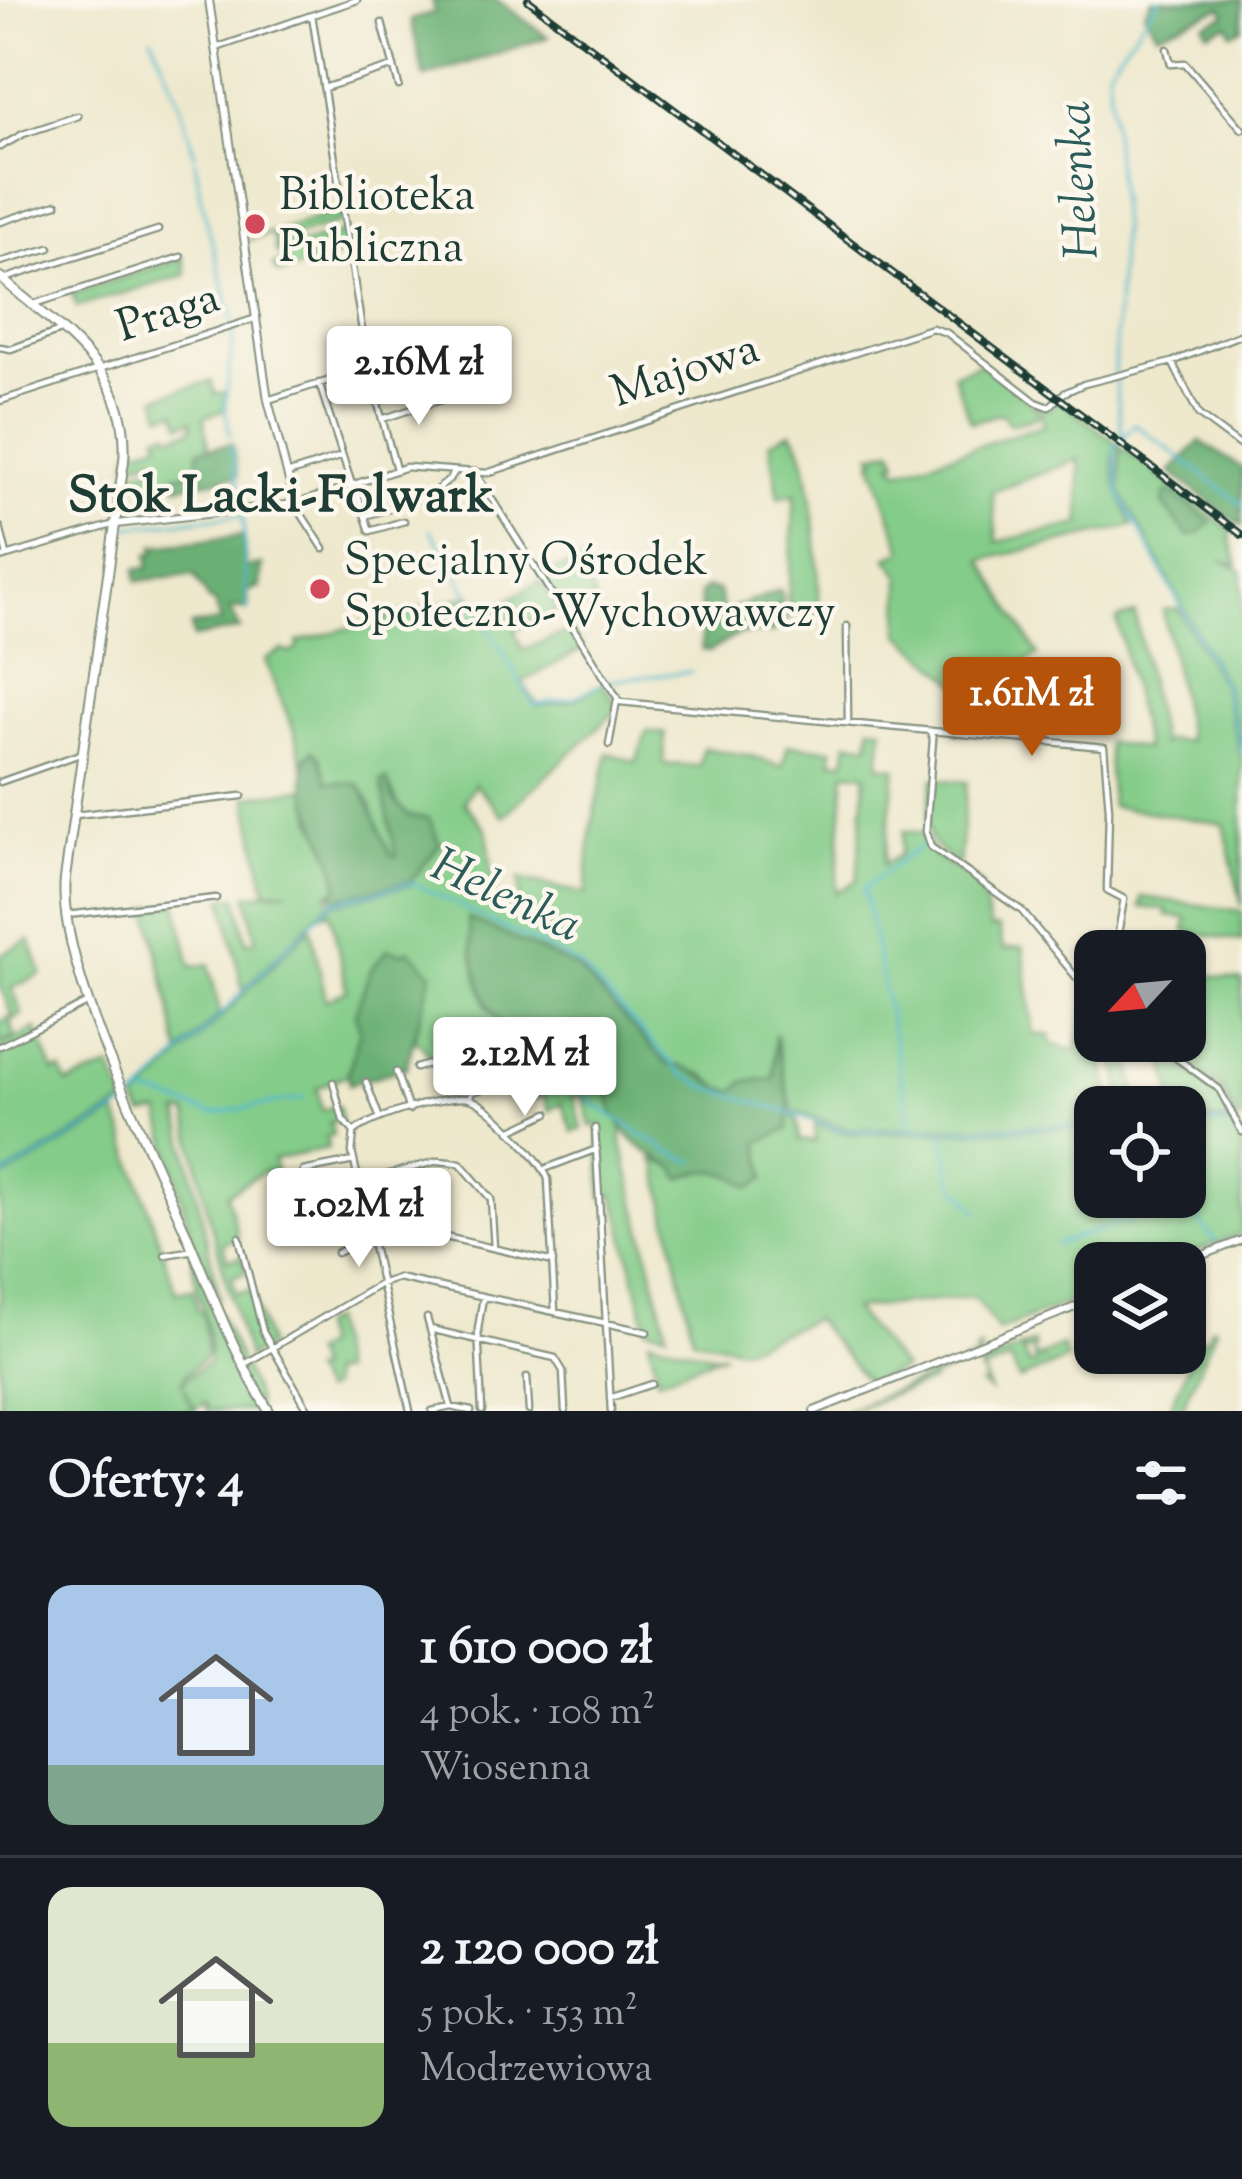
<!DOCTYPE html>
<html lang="pl">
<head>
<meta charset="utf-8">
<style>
  body { margin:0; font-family:"Sorts Mill Goudy",serif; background:#20242c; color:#f1f3f6; height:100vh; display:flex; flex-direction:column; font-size:45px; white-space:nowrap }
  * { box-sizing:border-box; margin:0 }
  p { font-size:39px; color:#9ea1a6 }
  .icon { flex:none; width:66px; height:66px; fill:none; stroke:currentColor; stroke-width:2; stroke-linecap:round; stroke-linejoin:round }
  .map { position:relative; height:1411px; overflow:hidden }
  .side { display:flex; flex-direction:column; background:#171b24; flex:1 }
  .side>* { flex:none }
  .needle { width:78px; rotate:244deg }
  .controls { position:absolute; left:1074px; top:930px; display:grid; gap:24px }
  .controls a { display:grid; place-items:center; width:132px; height:132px; border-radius:24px; background:#171b24; box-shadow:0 3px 9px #0004; font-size:60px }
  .price { position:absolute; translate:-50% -102px; padding:0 27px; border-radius:12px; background:#fff; color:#222; font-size:39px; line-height:78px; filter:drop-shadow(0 3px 6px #0008) }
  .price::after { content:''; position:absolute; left:50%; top:72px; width:36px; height:27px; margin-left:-18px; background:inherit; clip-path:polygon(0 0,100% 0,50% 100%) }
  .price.selected { background:#b45309; color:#fff }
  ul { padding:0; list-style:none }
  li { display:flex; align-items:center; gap:36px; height:300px; padding:0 48px }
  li+li { border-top:3px solid #363941 }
  li span { display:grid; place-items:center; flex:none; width:336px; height:240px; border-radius:24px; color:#555 }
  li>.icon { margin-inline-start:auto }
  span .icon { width:144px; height:144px; fill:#fffc; stroke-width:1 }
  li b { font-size:51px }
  h2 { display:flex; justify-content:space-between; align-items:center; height:144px; padding:0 48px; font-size:51px }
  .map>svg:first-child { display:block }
  .green { fill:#84cc89; stroke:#52845e; stroke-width:3; fill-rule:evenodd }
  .forest { fill:#6bb075; stroke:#457654; stroke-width:3 }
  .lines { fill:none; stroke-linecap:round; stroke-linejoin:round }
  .stream { stroke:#50b9ce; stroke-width:3 }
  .minor-casing { stroke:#869280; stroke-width:9 }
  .tertiary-casing { stroke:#869280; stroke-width:10 }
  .secondary-casing { stroke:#869280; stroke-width:12 }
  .minor { stroke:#fff; stroke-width:4.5 }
  .tertiary { stroke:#fff; stroke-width:6 }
  .secondary { stroke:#fff; stroke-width:8 }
  .rail-casing { stroke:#1f3d34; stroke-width:8 }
  .rail { stroke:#fbf7ec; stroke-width:3; stroke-dasharray:9; stroke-linecap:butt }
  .poi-dot { fill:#d1495b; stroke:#fbf7ec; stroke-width:4.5 }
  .labels { text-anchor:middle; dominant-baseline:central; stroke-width:9; stroke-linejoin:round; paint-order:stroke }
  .poi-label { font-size:45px; fill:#1f3d34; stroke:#fbf7ec; text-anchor:start }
  .street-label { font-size:45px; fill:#1f3d34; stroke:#fbf7ec }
  .water-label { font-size:48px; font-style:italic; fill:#2b5c5a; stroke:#fbf7ec }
  .quarter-label { font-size:51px; font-weight:bold; fill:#1f3d34; stroke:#fbf7ec }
</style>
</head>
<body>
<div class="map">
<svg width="1242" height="1411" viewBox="0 0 1242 1411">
  <rect width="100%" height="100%" fill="#fbf7ec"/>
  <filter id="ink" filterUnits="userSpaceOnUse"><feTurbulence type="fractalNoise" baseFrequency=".00833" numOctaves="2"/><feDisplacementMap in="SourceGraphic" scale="24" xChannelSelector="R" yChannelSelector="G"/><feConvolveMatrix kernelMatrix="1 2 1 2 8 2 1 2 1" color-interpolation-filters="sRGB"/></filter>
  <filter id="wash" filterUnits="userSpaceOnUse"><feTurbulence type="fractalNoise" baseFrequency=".004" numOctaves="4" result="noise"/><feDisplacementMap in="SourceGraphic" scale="48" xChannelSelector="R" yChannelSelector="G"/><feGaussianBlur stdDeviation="2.7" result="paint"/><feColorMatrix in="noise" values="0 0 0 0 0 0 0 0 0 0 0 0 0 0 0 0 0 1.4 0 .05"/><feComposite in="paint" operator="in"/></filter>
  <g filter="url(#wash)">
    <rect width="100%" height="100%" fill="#eee8cd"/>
    <path class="green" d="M341,211L343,221L295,236L297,246L344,232L348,252L279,274L273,265L282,262L281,252H276L273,233L247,240Z
      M183,258L186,275L77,307L72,294Z
      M981,363L1036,406L1038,417L1009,424L1002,413L971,422L953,374Z
      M211,381L215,394L225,392V410L204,417L209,448L199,450L198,466L193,472L125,484L127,472L156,466L154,458L128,463L130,451L160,442L158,434L168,431L171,436L190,430L193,425L192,420L181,424L176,411L162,415L157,397Z
      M1060,401L1117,443C1108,471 1120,499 1133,526L982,560L1038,655L990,680V713L900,633L901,576L887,557L903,551L872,461L877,459L872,454L893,449L898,461L893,463L900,471L1044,425L1040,406L1049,409ZM1079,459L1081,524L997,542L992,492Z
      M791,432C814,450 820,584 819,616L795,609L787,621L795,494L779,498L770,442Z
      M1119,446L1232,531L1230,538L1238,565L1221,560L1242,571V750L1225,685L1121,492Z
      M581,562L596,603L566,613L542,574Z
      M540,581L559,611L514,630L523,650L571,630L583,649L522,682L538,706L573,700L603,683L615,702L616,711L503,816L475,784L464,802L487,830L495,899L513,914L520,912L519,879L586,894L591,829L608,753L636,762L647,731L665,734L663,764L699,766L703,748L751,756L782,767L788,745L832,749V761H845L848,742L869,744L871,726L883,728L879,765L896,768L884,864L900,855L904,831L922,833L935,857L980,884L990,928H999L1003,949L1023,947L1034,1035H1050L1051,1044L1076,1051L1087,997L1093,1001L1095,1041H1100L1112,1107H1095V1125L847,1129L792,1110L775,1037L774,1078L743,1082L735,1091L721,1089L704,1074L668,1065L577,968L469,918L473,956L487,1007L518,1029L533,1056L554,1064L565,1083L574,1082L581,1090L610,1093L622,1125V1144L667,1332L647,1328L618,1207L612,1194L602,1197L599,1125L591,1126L583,1097L573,1093L582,1129L573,1132L562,1103L549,1111L544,1095L525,1101L518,1083L525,1077L526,1066L481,1046L432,1061L421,1043L413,1041L432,973L404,953L388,950L355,1013L360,1030L348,1074L317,1088L322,1110L338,1106L341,1120L330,1122L333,1135L326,1137L328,1148L273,1160L276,1171L263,1172L227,1194L238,1239L223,1243L227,1260L242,1257L246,1272L232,1277L236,1293L251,1290L268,1346L247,1358L209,1217L187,1113H179L220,1300L190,1232L160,1112L143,1115L136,1102L311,927L326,1000L347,990L330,912L323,914L332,904L412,885L411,881L440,844L400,808L386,779L389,823L397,856L390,854L373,822L372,805L359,784L327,782L320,757L306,756L304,767L295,734L265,660L283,650L290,653L298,649V642L471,595L484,615ZM845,772L866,774L857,880L836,893Z
      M1178,609L1222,685L1242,761V906L1224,824L1111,806L1107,742L1145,749L1117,619L1135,614L1161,745L1166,740L1188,741L1163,610Z
      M933,779L967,782L959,865C917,840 928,822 933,779Z
      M307,788L313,821L327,838L339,888L328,894L330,902L243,990L223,898L237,897L247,943L256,940L247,895L288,890L266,891L247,797Z
      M1142,897L1242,911V941L1185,931L1187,918L1167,916V910L1141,907Z
      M177,903L191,967L209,964L220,1013L180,1053L148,907Z
      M30,940L42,974L12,988L22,1014L10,1021L15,1036L0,1043V1022L12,1015L0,986V955Z
      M1185,972L1242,980V1120H1238L1221,1087L1181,1058L1166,1042L1194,1047V1032L1185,1030L1190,1005L1185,1004Z
      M36,1029L54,1072L61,1070L67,1084L111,1068L126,1103L0,1177V1047Z
      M1112,1041H1126L1139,1107H1124Z
      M1163,1051L1219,1092L1234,1120L1185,1122V1107H1175Z
      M117,1113L176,1292L193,1289L198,1311H203L207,1355L184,1376L182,1386L185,1379L209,1362C213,1319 192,1289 192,1254L256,1397V1411H207L205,1403L195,1409L184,1387L194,1411H0V1180Z
      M788,1114L797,1119L800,1140L815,1142V1123L844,1133H869L1095,1128V1197H1185V1125L1236,1124L1242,1136V1233L1169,1263H1095V1292L998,1331L974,1297L853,1309L903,1369L868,1383L814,1319L742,1348L693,1338L657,1166L653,1160L676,1167L681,1179C708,1165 727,1170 751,1188L761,1178L758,1143L771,1134Z
      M330,1320L340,1372L329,1374L330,1388L322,1392L310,1372L316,1370L312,1353L323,1346L319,1326Z
      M1212,1326L1216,1328L1181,1411H1169L1198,1342L1208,1336Z
      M649,1339L715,1355L724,1354L658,1379Z
      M1034,1343V1350L1022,1351L1029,1365L1036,1363L1033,1355L1043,1359L1042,1355L1062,1346L1067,1360L1019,1380L1010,1360L983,1371L989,1391L981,1385L986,1382L976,1360L934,1377L933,1381L845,1411L977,1358L976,1350L983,1349L978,1352L983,1363Z"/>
    <path class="forest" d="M432,0H497L548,37L424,77L411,20L435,12Z
      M1152,0H1242V28L1232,33L1228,24L1208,32L1204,24L1226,15L1222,7L1157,33L1144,12Z
      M1200,441L1242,468V526L1170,472Z
      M232,444L238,476L177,486L175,475L193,472L198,466L199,450Z
      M1170,492L1211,522L1199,533L1188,536L1163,504L1166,493Z
      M243,536L246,568L262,565L260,588L248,591V609H230L240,629L193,638L191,626L221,622L214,601H209L194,575L137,581L136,569L149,568L148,554L155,553L154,546Z
      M707,588L719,591L723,612L780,590L783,598L774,632L739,634L710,651L702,650L700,593Z
      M312,750L320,757L327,782L358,784C372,806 379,829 390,854L396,856L381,781L387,779L393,799L409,816L429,818L440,844L411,881L334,899L332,894L339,888C338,850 284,782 312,750Z
      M468,918L577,968L668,1065C700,1065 708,1088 735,1091L743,1082L774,1078L775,1034L790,1104L788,1129L759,1143L766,1177L751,1188C729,1170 706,1165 681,1179L675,1167C644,1154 614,1131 609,1093L581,1091L574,1083L568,1087L554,1064L526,1052L525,1039L518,1030L507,1032C478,1001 473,958 468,918Z
      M388,949L404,953L409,949L432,973L406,1068L349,1084L348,1074L360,1030L355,1013L370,971Z"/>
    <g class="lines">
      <path class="stream" d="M152,37L178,98L195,155
        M195,161L202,202L233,323
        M1114,374L1121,226L1108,68L1159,0
        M1115,378L1122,436
        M230,436L225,406L234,329
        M231,444L242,508
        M1116,460L1115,447L1135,424L1242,504
        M1116,463L1120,494L1223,684L1242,753
        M127,527L243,515L247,611
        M431,530L534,705L573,698L602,684
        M610,680L691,672
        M576,1069L589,1101L670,1152L695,1162
        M143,1095H155L212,1114L303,1098
        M135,1101L332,902L413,883L578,964L681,1073L704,1086L846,1131L1095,1126
        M1185,1124L1233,1123
        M912,1131L864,888L925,843
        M944,1134L952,1181L979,1212
        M0,1178L126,1106
        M1056,1244L1185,1203L1215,1241"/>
    </g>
  </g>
  <g filter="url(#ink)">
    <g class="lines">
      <g class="minor-casing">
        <path id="minor" d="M312,15L357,0
          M382,23L399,86
          M216,48L312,15L368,368L396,469
          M1167,49L1171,64L1185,63L1242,129
          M324,88L394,66
          M0,147L23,134L78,116
          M0,222L57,204
          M0,262L50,248
          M4,279L158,230
          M31,305L181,257
          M0,347L11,349L60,331
          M1172,362L1199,415L1242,447
          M372,381L436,361
          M319,383L352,485
          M268,400L368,368
          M0,401L257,318
          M382,419L443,399
          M287,474L342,456
          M476,474L620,702L1104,747L1109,809L1107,890L1124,899L1115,951
          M354,484L370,531L404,521
          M365,516C393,507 439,498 454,473
          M0,527L7,555
          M324,549L295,504L406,467L487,473L932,328L947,333L1036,402L1049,407L1064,393L1084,384L1172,362L1242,334
          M0,558L115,524
          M847,626L848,723
          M930,731L933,739L926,831L931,847L1021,910L1095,1000
          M609,745L617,700
          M0,782L80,754
          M75,815L242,796
          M67,915L216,898
          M1153,1041L1219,1089L1242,1132
          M1164,1041L1176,1055
          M0,1046L86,1003
          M416,1068L482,1049L525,1071L521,1077L472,1092L469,1099
          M396,1072L409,1110
          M333,1082L343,1120L354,1132L352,1152L410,1411
          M366,1082L379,1116
          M595,1128L611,1411
          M510,1131L548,1113
          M354,1132C368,1118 450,1093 470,1099C490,1105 541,1159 548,1179L555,1312
          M547,1168L597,1149
          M303,1171L354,1161
          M359,1182L438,1161L460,1163L491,1199L494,1248
          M322,1215L361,1199
          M239,1237L263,1332L309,1411
          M337,1253L375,1234L407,1228L553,1262
          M165,1255L194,1250
          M427,1318L451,1407
          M430,1329L555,1358L563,1371L565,1411
          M243,1365L380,1284L398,1278L647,1332
          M527,1377L529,1411
          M610,1398L652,1384
          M432,1411L451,1407L471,1411
          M482,1411L478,1329L483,1297"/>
      </g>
      <g class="tertiary-casing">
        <path id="tertiary" d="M116,524L295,504L268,400L209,0
          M1183,1263L1242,1240
          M814,1411L1095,1299"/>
      </g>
      <g class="secondary-casing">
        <path id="secondary" d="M0,277C60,331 132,370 124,461L65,878C56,963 147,1144 183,1226C210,1288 233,1353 269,1411"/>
      </g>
      <use href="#minor" class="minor"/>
      <use href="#tertiary" class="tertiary"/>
      <use href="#secondary" class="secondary"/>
      <g class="rail-casing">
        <path id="rail" d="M528,0L1242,535"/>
      </g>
      <use href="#rail" class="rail"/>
    </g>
  </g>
  <g class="poi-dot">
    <circle cx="255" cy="224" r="12"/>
    <circle cx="320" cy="589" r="12"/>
  </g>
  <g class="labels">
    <g class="poi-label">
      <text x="279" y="198">Biblioteka<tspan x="279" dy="52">Publiczna</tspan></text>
      <text x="344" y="563">Specjalny Ośrodek<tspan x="344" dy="52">Społeczno-Wychowawczy</tspan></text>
    </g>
    <g class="street-label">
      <text transform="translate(169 315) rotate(-18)">Praga</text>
      <text transform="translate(686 373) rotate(-18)">Majowa</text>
    </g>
    <g class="water-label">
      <text transform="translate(1081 180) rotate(-93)">Helenka</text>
      <text transform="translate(505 898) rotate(25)">Helenka</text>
    </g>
    <g class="quarter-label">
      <text x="281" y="498">Stok Lacki-Folwark</text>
    </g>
  </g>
</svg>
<div class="controls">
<a><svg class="needle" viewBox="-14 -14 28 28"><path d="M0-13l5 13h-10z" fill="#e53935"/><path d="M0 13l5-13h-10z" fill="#9ea1a6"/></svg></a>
<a><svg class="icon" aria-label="locate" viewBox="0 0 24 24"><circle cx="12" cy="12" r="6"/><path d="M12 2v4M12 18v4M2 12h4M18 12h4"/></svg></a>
<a><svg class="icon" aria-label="layers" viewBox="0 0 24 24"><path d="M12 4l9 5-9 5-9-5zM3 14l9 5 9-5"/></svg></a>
</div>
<b class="price" style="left:419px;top:428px">2.16M zł</b>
<b class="price selected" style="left:1032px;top:759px">1.61M zł</b>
<b class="price" style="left:525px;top:1119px">2.12M zł</b>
<b class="price" style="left:359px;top:1270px">1.02M zł</b>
</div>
<section class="side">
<h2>Oferty: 4<svg class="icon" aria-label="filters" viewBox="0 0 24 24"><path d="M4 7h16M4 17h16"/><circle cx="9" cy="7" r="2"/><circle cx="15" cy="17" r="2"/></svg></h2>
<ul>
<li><span style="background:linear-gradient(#a9c7e8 75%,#7fa58c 0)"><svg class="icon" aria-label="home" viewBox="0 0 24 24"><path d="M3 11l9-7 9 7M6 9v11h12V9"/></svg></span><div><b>1 610 000 zł</b><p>4 pok. · 108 m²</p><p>Wiosenna</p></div></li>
<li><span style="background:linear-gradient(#dfe7d0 65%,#8fb573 0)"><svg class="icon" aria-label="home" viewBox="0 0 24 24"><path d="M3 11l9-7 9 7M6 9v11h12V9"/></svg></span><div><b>2 120 000 zł</b><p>5 pok. · 153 m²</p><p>Modrzewiowa</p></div></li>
</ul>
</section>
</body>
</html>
